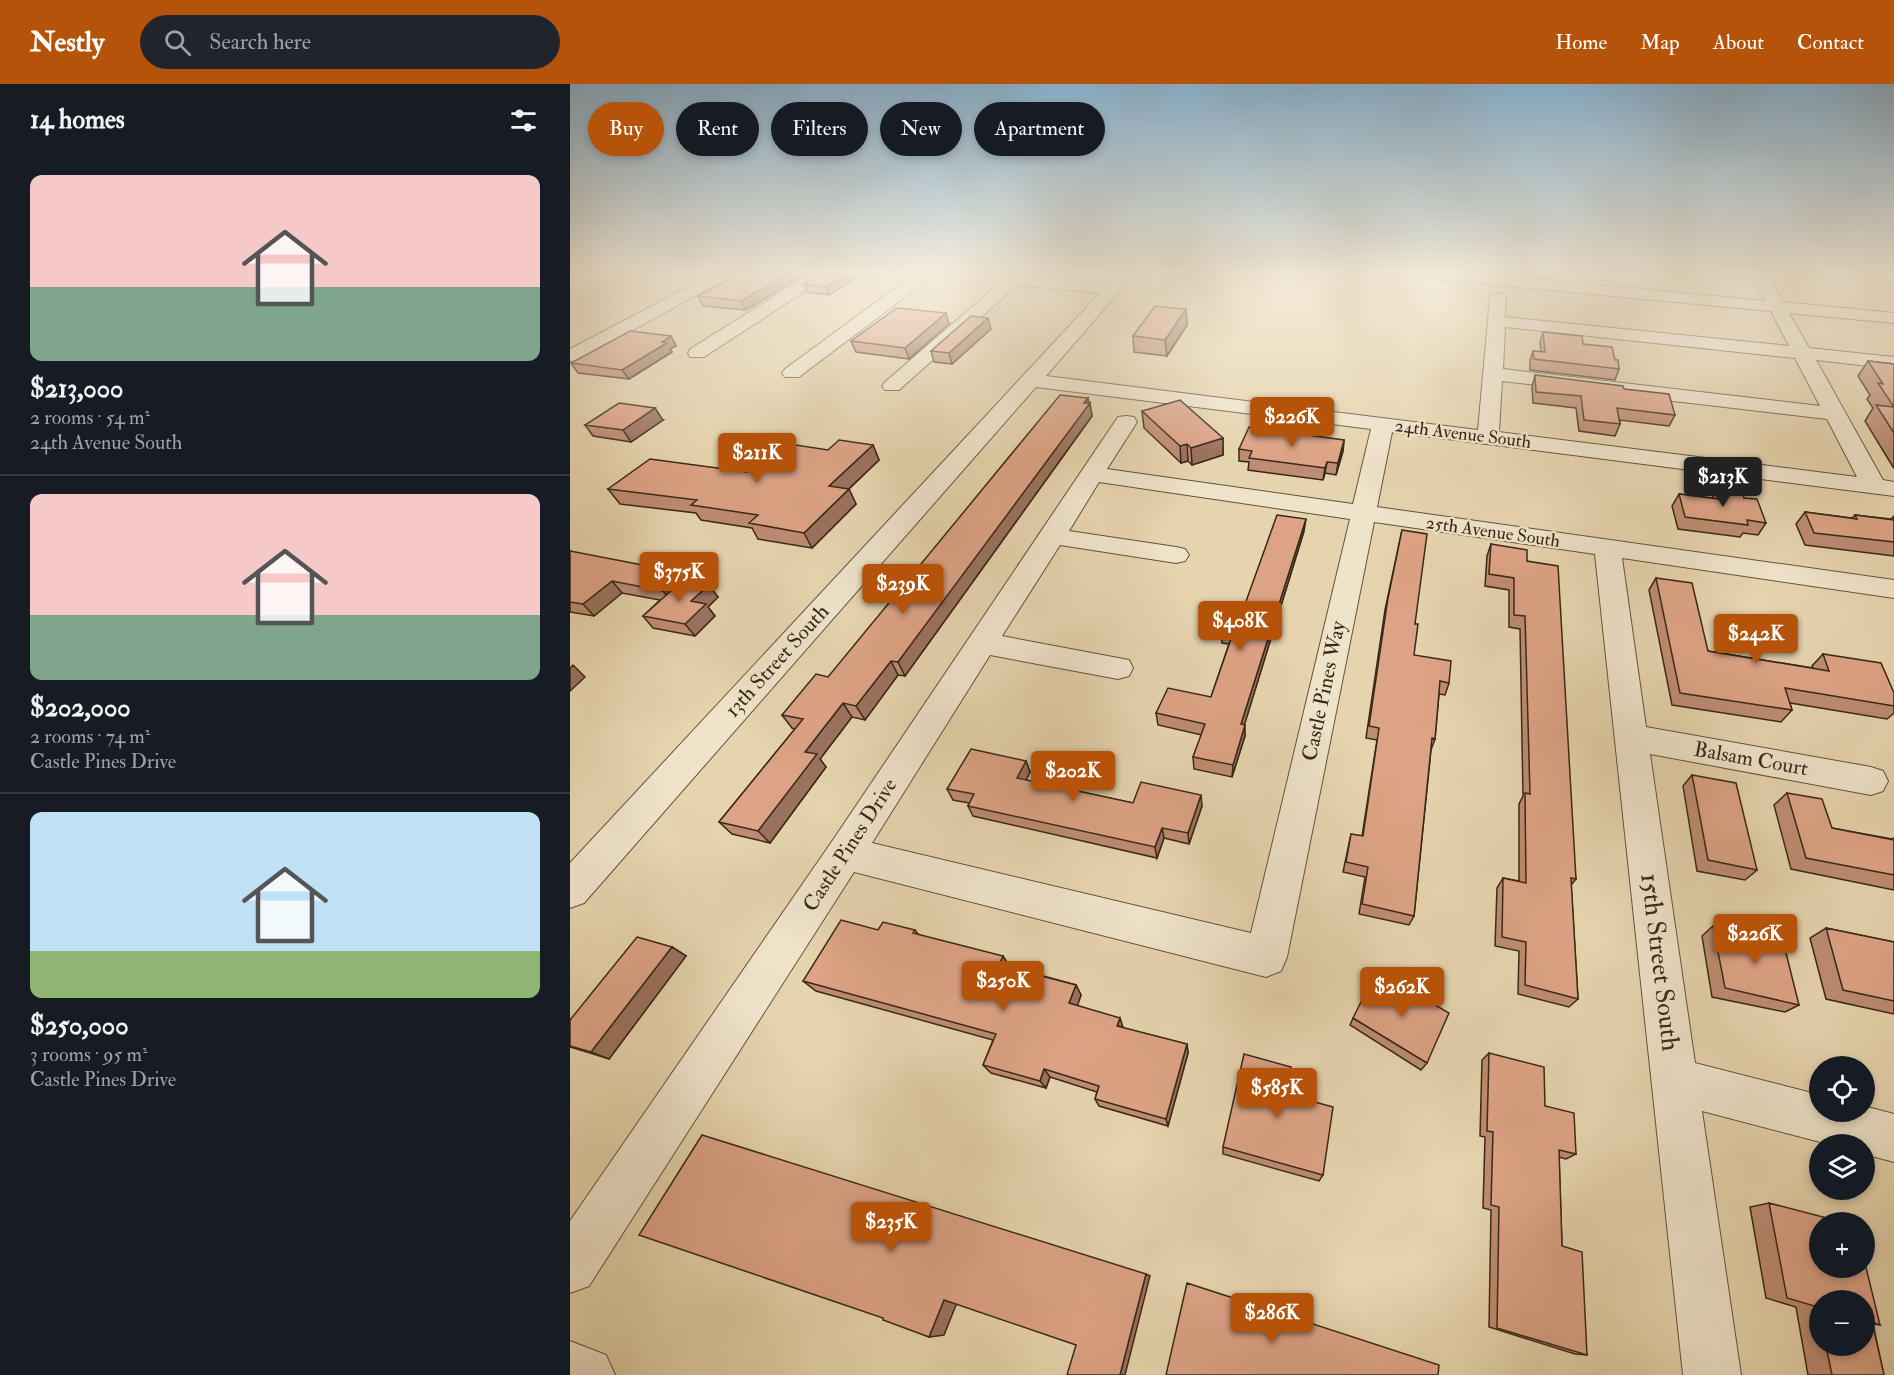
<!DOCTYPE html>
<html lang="en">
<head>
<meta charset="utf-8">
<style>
  body { margin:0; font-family:"IM FELL Double Pica",serif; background:#20242c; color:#f1f3f6; height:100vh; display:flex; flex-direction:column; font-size:22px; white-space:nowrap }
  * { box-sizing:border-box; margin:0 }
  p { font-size:20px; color:#9ea1a6 }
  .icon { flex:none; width:33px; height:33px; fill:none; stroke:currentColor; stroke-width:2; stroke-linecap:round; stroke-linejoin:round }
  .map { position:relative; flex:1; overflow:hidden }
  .drawer { display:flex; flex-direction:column; background:#171b24; width:570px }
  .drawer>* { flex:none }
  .hud { position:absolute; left:18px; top:18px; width:570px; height:54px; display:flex; gap:12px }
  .buttons { position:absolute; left:1239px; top:972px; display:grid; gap:12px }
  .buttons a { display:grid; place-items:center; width:66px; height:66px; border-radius:50%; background:#171b24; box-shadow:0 3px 9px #0003; font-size:30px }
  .price { position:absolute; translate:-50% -51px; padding:0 14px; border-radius:6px; background:#b45309; color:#fff; font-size:20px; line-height:39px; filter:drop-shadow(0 2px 3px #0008) }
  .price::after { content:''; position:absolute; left:50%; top:36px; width:18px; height:14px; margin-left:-9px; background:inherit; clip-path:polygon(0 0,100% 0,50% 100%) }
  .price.selected { background:#222; color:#fff }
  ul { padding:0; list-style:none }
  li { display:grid; align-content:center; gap:12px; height:318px; padding:0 30px }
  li+li { border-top:2px solid #363941 }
  li span { display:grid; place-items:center; height:186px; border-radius:12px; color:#555 }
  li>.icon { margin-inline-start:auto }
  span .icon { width:108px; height:108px; fill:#fffc; stroke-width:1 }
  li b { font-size:26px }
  h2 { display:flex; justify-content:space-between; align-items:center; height:72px; padding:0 30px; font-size:26px }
  .chip { padding:0 21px; border-radius:27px; background:#171b24; box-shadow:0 3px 9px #0003; font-size:21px; line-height:54px }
  .chip.selected { background:#b45309; color:#fff }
  header { display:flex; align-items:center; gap:36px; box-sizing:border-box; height:84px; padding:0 30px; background:#b45309; color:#fff }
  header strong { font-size:28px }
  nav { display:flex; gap:33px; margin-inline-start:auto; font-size:21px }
  .search { width:420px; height:54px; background:#20242c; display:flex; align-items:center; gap:15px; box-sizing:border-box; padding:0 21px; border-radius:33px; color:#9ea1a6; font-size:22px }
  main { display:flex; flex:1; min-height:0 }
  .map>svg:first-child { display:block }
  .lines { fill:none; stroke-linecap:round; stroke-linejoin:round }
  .minor-casing { stroke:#64533e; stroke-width:2 }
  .minor { fill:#efe3ca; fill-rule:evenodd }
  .wall { fill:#be8c73; stroke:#392818; stroke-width:1.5; fill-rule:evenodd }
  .shaded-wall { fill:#9b725e; stroke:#392818; stroke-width:1.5 }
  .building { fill:#dda386; stroke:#392818; stroke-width:1.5 }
  .labels { text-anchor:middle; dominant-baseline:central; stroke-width:4.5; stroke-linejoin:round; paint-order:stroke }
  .far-street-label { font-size:18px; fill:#392818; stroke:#efe3ca }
  .street-label { font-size:21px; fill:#392818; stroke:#efe3ca }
  .near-street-label { font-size:26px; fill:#392818; stroke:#efe3ca }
</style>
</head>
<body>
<header>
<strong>Nestly</strong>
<div class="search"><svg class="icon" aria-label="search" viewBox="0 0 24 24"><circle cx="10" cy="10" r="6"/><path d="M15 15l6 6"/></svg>Search here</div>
<nav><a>Home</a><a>Map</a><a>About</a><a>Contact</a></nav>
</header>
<main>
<section class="drawer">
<h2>14 homes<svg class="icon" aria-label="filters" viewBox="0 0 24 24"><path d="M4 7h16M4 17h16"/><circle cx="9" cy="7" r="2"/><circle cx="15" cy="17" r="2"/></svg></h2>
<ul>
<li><span style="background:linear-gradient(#f6c9c9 60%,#7fa58c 0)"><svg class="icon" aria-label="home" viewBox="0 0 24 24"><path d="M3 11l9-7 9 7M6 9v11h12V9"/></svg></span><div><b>$213,000</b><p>2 rooms · 54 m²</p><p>24th Avenue South</p></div></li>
<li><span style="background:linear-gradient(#f6c9c9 65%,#7fa58c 0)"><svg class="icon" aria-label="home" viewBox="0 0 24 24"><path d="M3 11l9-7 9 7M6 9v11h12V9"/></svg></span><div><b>$202,000</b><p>2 rooms · 74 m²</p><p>Castle Pines Drive</p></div></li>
<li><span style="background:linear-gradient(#bfe0f5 75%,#8fb573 0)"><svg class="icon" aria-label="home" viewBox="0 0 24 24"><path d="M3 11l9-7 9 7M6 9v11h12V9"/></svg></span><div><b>$250,000</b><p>3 rooms · 95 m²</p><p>Castle Pines Drive</p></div></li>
</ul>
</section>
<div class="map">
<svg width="1324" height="1291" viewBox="0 0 1324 1291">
  <rect width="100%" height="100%" fill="#e6d4ae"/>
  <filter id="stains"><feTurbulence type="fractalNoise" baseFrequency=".00333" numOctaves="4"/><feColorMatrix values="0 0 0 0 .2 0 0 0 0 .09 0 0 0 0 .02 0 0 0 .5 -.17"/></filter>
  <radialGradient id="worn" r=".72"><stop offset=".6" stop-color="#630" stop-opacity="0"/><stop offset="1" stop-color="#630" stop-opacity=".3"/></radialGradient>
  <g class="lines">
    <g class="minor-casing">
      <path id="minor" d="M147,188H168L9,276L0,277V265Z
        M244,188H264L134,273H120L118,269L120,265Z
        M347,188H421L538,200L549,188H566L476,292L908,346L920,214L922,210H934L936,214L935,233L1219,262L1201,227L841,193L833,188H897L1195,217L1180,188H1196L1213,218L1324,229V239L1219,229L1239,264L1324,273V285L1246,276L1313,396L1324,398V412L822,348L807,423L1324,496V514L1052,474L1076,643L1301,683L1313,687L1318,697L1313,707L1301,711L1080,670L1125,979L1250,1011V1028H1294V1022L1324,1030V1078L1294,1070V1060H1258L1132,1027L1171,1291H1113L1025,470L804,438L717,873L711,887L696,893L284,788L19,1202L0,1209V1137L263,756L548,333L556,332L564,333L567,338L537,385L783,420L801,345L466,303L14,819L0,824V779L530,209L447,201L329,306H315L312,302L315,298L430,199L363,192L229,293H215L212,289L215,285ZM935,243L1225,274L1250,322L933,285ZM932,297L1257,335L1287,393L929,348ZM529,398L780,435L681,849L302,759L420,571L548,595L559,592L563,584L559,576L432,552L490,461L606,479L615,477L619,471L615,465L606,463L499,447Z
        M1249,188L1324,189V199L1257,193Z
        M0,1257L36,1271L45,1291H0Z"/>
    </g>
    <use href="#minor" class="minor"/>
  </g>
  <path class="wall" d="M162,188H239L176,226L133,222L128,212L163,193Z
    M252,188H287L288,193L259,211L237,208L234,200Z
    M616,225L617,241L597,272L564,268L563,252Z
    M379,240L339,275L286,268L281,257Z
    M421,245L382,280L364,278L361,267Z
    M973,248L1013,260L1045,276L1049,285L1045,296L960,286V277L963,267L971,268L970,258Z
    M101,252L106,262L100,265L102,268L59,295L8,289L1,279Z
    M1298,277L1324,280V384L1323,383L1295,337L1303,324L1297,315L1300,311L1288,292Z
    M965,291L1054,305L1105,331L1099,342L1050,336V340L1045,352L1009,347L1006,324L963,319L962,303Z
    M519,319L522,332L335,592L328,591L295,636L282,633L250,675L256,683L200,759L162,750L149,738L225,645L222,644L212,631L258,593Z
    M572,327L653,354V371L622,381L618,377L611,379L574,344Z
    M93,336L61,358L23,352L15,341Z
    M774,356L773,367L766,391L755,389L753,396L678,386L679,378L669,377V365Z
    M303,361L309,376L279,405L286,420L242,464L188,455L182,444L131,436L126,429L50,420L38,405L177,388L258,366Z
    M1146,407L1174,414L1196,439L1188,451L1173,449L1170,453L1108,445L1102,422L1109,410L1142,414Z
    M1235,428L1282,434L1285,431L1321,435L1324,432V472L1235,461L1226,440Z
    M832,446L845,540L844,571L879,599L875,611L869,610L865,655L861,666L844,832L839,841L789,830L795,793L773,788L781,750L792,752L807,656L796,654L815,526Z
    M734,447L674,641L675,652L662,693L624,685L623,673L632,651L588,641L586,629L641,613L659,560L652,559L651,547L674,523Z
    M921,460L957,477L1006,795L1001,801L1008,915L999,923L948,910L949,867L925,862L927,804L933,794L949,797V720L953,712L950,545L939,543V506L915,502L917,472Z
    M0,467L120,498L148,513L138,523L145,532L125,552L83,544L73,532L90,516L52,509L24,532L0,528Z
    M1086,494L1138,567L1243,584L1242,582L1253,570L1324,609V629L1317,635L1220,619L1222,626L1211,638L1102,621L1079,506Z
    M456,677L460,688L456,696L563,719L632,722L619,760L594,754L587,774L403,732L398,722L399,719L383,716L377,705Z
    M1122,691L1187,786L1175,796L1127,787L1113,702Z
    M1217,709L1262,744L1322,755L1324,754V806L1221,785L1204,721Z
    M1143,842L1229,921L1215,928L1142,913L1132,852Z
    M1256,844L1324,858V930L1256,915L1240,854Z
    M308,846H345L349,851L440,883L506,901L511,911L507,921L553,944L617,960L618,969L598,1042L529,1022L525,1015L527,1008L480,993L476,1004L421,989L413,981L423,956L246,907L233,897Z
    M102,863L116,872L39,975L0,963V936Z
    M783,934L857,979L851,986L780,941Z
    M919,969L975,1022L1006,1070L996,1075L989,1073L992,1162L1017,1271L1005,1270L919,1243L921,1126L913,1124L915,1053L910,1052L912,976Z
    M716,1010L753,1091L749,1097L653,1070V1063Z
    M1199,1119L1310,1241L1303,1240L1314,1291H1238L1226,1223L1196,1214L1180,1123ZM1250,1216L1294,1262H1250Z"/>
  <path class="shaded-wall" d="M221,188H239L176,226L171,217Z
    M280,188H287L288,193L259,211L256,203Z
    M616,225L617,241L597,272L595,256Z
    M376,229L379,240L339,275L335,264Z
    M418,234L421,245L382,280L379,269Z
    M101,252L106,262L100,265L102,268L59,295L52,286L92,258Z
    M518,314L519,321L520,319L522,332L335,592L328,578Z
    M85,324L93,336L61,358L53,346Z
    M653,354V371L622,381L621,364Z
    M774,356L773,367L766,391L768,379Z
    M617,360L618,377L611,379L610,362Z
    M303,361L309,376L266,417L259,402Z
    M757,378L755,389L753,396L755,384Z
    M279,405L286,420L242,464L234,449Z
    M736,435L734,447L671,652V640Z
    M114,489L123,501L103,519L93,507Z
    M42,497L52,509L24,532L13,520Z
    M139,501L148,513L138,523L145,532L125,552L115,540L121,517Z
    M321,577L328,591L295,636L286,622Z
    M3,581L15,593L0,607V584Z
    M273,619L282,633L250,675L256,683L200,759L188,747L235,668Z
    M675,641V652L662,693L663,681Z
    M456,677L460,688L451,705L447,694Z
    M631,711L632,722L619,760L618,749Z
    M592,744L594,754L587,774L585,763Z
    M102,863L116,872L39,975L21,968Z
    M433,872L440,883L429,881Z
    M506,901L511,911L505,929L499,919Z
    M550,934L553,943L547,942Z
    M617,960L618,969L598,1042L596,1035Z
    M474,985L480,993L476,1004L470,997Z
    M576,1190L580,1192L555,1291H550Z
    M374,1216H388L374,1251L359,1253Z"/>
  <path class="building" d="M162,188H221L171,217L128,212L167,191L162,190Z
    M252,188H280L256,203L234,200Z
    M585,222L616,225L595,256L563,252Z
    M327,224L376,229L335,264L281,257Z
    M401,232L418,234L379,269L361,267Z
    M60,247L101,252L92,258L97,259L52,286L1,279Z
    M973,248L1012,252L1013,260L1042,263L1045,276H1048L1049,285L964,275L963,267L975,268Z
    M1298,277L1324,280V323L1308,299L1313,300Z
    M965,291L1053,302L1054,305L1099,310L1105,331L1047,324L1050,340L1014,336L1011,312L966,308Z
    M490,311L518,314L514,319H520L328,578L321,577L286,622L273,619L235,668L247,670L188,747L149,738L233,635L212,631L246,590L258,593Z
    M610,316L653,354L621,364L617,360L610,362L572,327Z
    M49,319L85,324L53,346L15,341Z
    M1306,321L1324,323V349Z
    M679,343L774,356L768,379L757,378L755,384L679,374L682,367L669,365Z
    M269,356L303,361L259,402L279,405L234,449L179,439L188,431L121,421L127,416L38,405L80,375L177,388L213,359L258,366Z
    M1146,407L1173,410L1174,414L1187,415L1196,439L1177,436L1178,441L1115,433L1109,410L1149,415Z
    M1235,428L1287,435L1285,431L1324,436V458L1244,449Z
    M707,431L736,435L671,640L675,641L663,681L623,673L635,640L586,629L598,604L641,613L663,549L651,547L661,521L674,523Z
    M832,446L857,450L845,540H848L844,571L881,577L879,599L870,597L865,655L862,654L844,832L792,820L798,783L776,778L781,750L793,752L809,644L799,642L818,514Z
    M921,460L957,466V477L988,482L1006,795L1001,794L1008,915L955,901L956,858L932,853L933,794L956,799L955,709L960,710L955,532L944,531V494L919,490Z
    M0,467L114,489L93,507L42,497L13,520L0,518Z
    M1086,494L1122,499L1138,567L1259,587L1253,570L1311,579L1324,609V622L1215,604L1222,626L1110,609Z
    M113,496L139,501L121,517L136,520L115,540L73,532Z
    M401,665L456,677L447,694L563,719L571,698L631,711L618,749L592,744L585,763L398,722L404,710L377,705Z
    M1122,691L1166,699L1187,786L1138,776Z
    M1217,709L1252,715L1262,744L1324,756V791L1236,774Z
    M271,836L308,846L313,838L345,846L343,849L433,872L429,881L506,901L499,919L550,934L547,942L617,960L596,1035L525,1015L529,1002L474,985L470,997L413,981L426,950L233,897Z
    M1143,842L1213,857L1229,921L1155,904Z
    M1256,844L1324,858V917L1273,906Z
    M67,853L102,863L21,968L0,962V936Z
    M815,892L879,929L857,979L783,934L799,902L807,907Z
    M919,969L974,983L975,1022L1004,1029L1006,1070L989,1066L992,1162L1012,1168L1017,1271L927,1244L929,1123L921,1121L923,1048L917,1047Z
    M674,970L721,983L716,1010L763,1023L753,1091L653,1063Z
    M132,1051L576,1190L550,1291H497L506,1261L374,1216L359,1253L313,1236V1234L69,1151Z
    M1199,1119L1272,1138H1250V1184H1294V1175L1310,1241L1302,1238L1314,1291H1262L1256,1262H1294V1216H1250V1229L1248,1223L1217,1214Z
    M617,1199L869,1281L868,1291H596Z"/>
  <linearGradient id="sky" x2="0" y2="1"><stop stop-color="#89b5d4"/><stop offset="0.51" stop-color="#f4ecdb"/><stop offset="1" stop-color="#f4ecdb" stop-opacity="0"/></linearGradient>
  <rect width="1324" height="369" fill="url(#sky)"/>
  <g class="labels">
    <g class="far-street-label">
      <text transform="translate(893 350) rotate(7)">24th Avenue South</text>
      <text transform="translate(923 448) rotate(8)">25th Avenue South</text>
    </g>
    <g class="street-label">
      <text transform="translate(207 577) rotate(-48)">13th Street South</text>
      <text transform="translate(754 607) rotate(-78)">Castle Pines Way</text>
      <text transform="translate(1181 675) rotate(10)">Balsam Court</text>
      <text transform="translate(280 761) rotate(-57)">Castle Pines Drive</text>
    </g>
    <g class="near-street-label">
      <text transform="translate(1090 878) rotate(83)">15th Street South</text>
    </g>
  </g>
  <rect width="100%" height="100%" filter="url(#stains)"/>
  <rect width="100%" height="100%" fill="url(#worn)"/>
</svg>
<div class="buttons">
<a><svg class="icon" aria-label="locate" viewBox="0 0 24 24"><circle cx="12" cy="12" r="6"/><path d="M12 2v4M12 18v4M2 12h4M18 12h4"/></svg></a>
<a><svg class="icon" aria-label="layers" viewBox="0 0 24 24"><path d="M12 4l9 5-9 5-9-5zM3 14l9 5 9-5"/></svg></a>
<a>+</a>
<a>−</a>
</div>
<b class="price" style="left:722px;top:364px">$226K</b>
<b class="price" style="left:187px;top:400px">$211K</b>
<b class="price selected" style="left:1153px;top:424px">$213K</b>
<b class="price" style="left:109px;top:519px">$375K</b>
<b class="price" style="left:333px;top:531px">$239K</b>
<b class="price" style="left:670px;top:568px">$408K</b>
<b class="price" style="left:1186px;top:581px">$242K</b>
<b class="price" style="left:503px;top:718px">$202K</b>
<b class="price" style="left:1185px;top:881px">$226K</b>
<b class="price" style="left:433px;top:928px">$250K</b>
<b class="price" style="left:832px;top:934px">$262K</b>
<b class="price" style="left:707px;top:1035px">$585K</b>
<b class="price" style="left:321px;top:1169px">$235K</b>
<b class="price" style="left:702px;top:1260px">$286K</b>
<div class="hud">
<a class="chip selected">Buy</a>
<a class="chip">Rent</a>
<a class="chip">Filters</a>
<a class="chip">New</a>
<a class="chip">Apartment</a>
</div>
</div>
</main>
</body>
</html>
